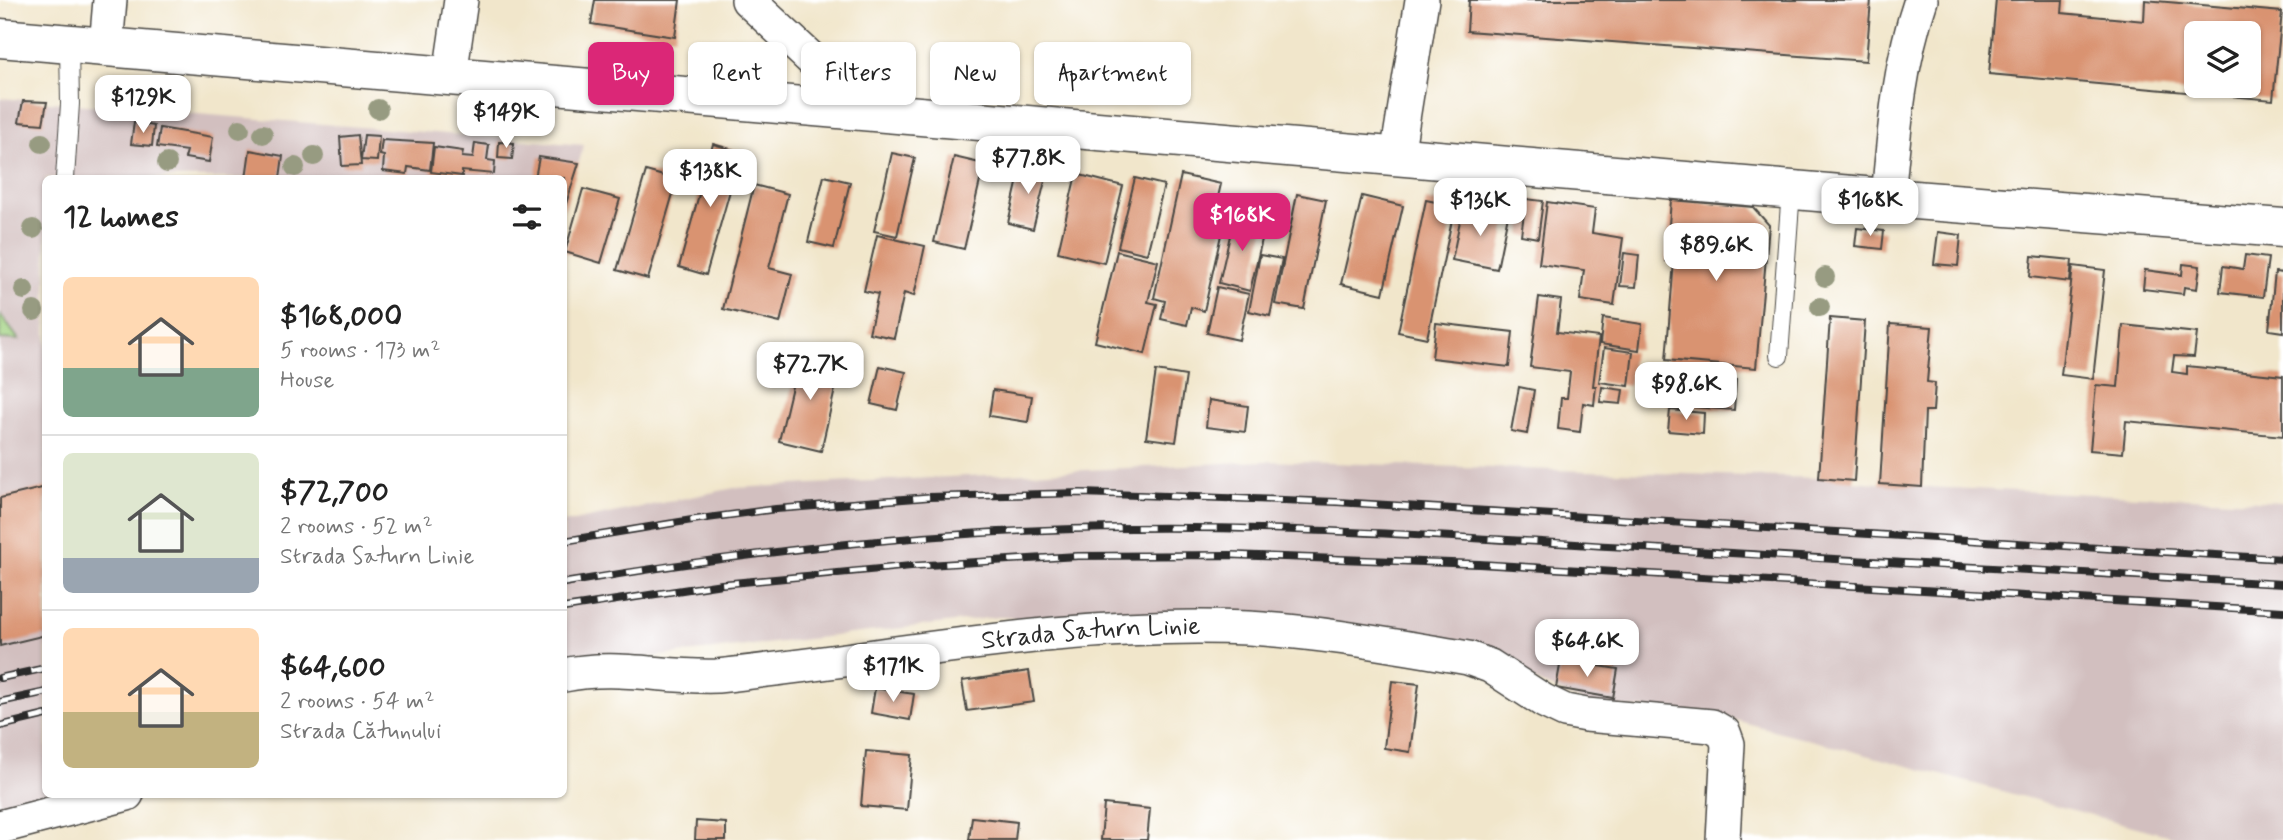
<!DOCTYPE html>
<html lang="en">
<head>
<meta charset="utf-8">
<style>
  body { margin:0; font-family:Mynerve,sans-serif; background:#f6f6f6; color:#222; height:100vh; display:flex; flex-direction:column; font-size:26px; white-space:nowrap }
  * { box-sizing:border-box; margin:0 }
  p { font-size:23px; color:#767676 }
  .icon { flex:none; width:38px; height:38px; fill:none; stroke:currentColor; stroke-width:2; stroke-linecap:round; stroke-linejoin:round }
  .map { position:relative; flex:1; overflow:hidden }
  .panel { position:absolute; left:42px; top:175px; width:525px; height:623px; display:flex; flex-direction:column; background:#fff; border-radius:10px; box-shadow:0 2px 5px #0004 }
  .panel>* { flex:none }
  .banner { position:absolute; left:588px; top:42px; width:665px; height:63px; display:flex; gap:14px }
  .fabs { position:absolute; left:2184px; top:21px; display:grid; gap:14px }
  .fabs a { display:grid; place-items:center; width:77px; height:77px; border-radius:10px; background:#fff; box-shadow:0 2px 5px #0004; font-size:35px }
  .price { position:absolute; translate:-50% -60px; padding:0 16px; border-radius:14px; background:#fff; color:#222; font-size:23px; line-height:46px; filter:drop-shadow(0 2px 4px #0008) }
  .price::after { content:''; position:absolute; left:50%; top:42px; width:21px; height:16px; margin-left:-10px; background:inherit; clip-path:polygon(0 0,100% 0,50% 100%) }
  .price.selected { background:#db2777; color:#fff }
  ul { padding:0; list-style:none }
  li { display:flex; align-items:center; gap:21px; height:175px; padding:0 21px }
  li+li { border-top:2px solid #e0e0e0 }
  li span { display:grid; place-items:center; flex:none; width:196px; height:140px; border-radius:10px; color:#555 }
  li>.icon { margin-inline-start:auto }
  span .icon { width:84px; height:84px; fill:#fffc; stroke-width:1 }
  li b { font-size:30px }
  h2 { display:flex; justify-content:space-between; align-items:center; height:84px; padding:0 21px; font-size:30px }
  .chip { padding:0 24px; border-radius:10px; background:#fff; box-shadow:0 2px 5px #0004; font-size:24px; line-height:63px }
  .chip.selected { background:#db2777; color:#fff }
  .map>svg:first-child { display:block }
  .industrial { fill:#d2bfbf }
  .green { fill:#a0d180; stroke:#667e56; stroke-width:2 }
  .building { fill:#d99371; fill-rule:evenodd }
  .lines { fill:none; stroke-linecap:round; stroke-linejoin:round }
  .lane-casing { stroke:#494743; stroke-width:20 }
  .street-casing { stroke:#494743; stroke-width:36 }
  .secondary-casing { stroke:#494743; stroke-width:41 }
  .lane { stroke:#fff; stroke-width:18 }
  .street { stroke:#fff; stroke-width:33 }
  .secondary { stroke:#fff; stroke-width:38 }
  .rail-casing { stroke:#2b2b2b; stroke-width:8 }
  .rail { stroke:#fff; stroke-width:5; stroke-dasharray:16; stroke-linecap:butt }
  .tree { fill:#979b81 }
  .labels { text-anchor:middle; dominant-baseline:central; stroke-width:7; stroke-linejoin:round; paint-order:stroke }
  .street-label { font-size:26px; fill:#2b2b2b; stroke:#fff }
</style>
</head>
<body>
<div class="map">
<svg width="2283" height="840" viewBox="0 0 2283 840">
  <rect width="100%" height="100%" fill="#fff"/>
  <filter id="ink" filterUnits="userSpaceOnUse"><feTurbulence type="fractalNoise" baseFrequency=".0143" numOctaves="2"/><feDisplacementMap in="SourceGraphic" scale="14" xChannelSelector="R" yChannelSelector="G"/><feConvolveMatrix kernelMatrix="1 2 1 2 8 2 1 2 1" color-interpolation-filters="sRGB"/></filter>
  <filter id="wash" filterUnits="userSpaceOnUse"><feTurbulence type="fractalNoise" baseFrequency=".00686" numOctaves="4" result="noise"/><feDisplacementMap in="SourceGraphic" scale="28" xChannelSelector="R" yChannelSelector="G"/><feGaussianBlur stdDeviation="1.57" result="paint"/><feColorMatrix in="noise" values="0 0 0 0 0 0 0 0 0 0 0 0 0 0 0 0 0 1.4 0 .05"/><feComposite in="paint" operator="in"/></filter>
  <g filter="url(#wash)">
    <rect width="100%" height="100%" fill="#f1e6cb"/>
    <path class="industrial" d="M0,98L584,145L564,212V178H46V794L83,795L0,816Z
      M1264,461L1819,478L1922,487L2283,502V840H2185L1709,713L1590,705L1461,648L998,617L564,667V523L734,488Z"/>
    <path class="green" d="M0,314L19,340L0,339Z"/>
    <g id="blocks">
      <path class="building" d="M595,0H680L675,37L591,24Z
        M1469,0H1871L1866,61L1467,31Z
        M1996,0H2063L2062,13L2144,21L2145,0L2282,12L2273,100L1989,74ZM2196,33H2249V86H2196Z
        M23,101L47,102L43,124L19,122Z
        M134,122L154,126L152,146L131,144Z
        M160,128L213,137L209,162L185,158L187,151L157,147Z
        M358,135L361,165L342,166L340,137Z
        M364,135L379,136L377,161L361,160Z
        M382,140L433,143L430,170L408,167L407,174L383,171L384,156L380,155Z
        M499,142L514,143L512,159L498,158Z
        M475,143L489,145L487,160L495,161L494,174L462,171V176L431,172L434,147L463,151L462,157L473,158Z
        M713,144L741,152L706,275L679,267Z
        M250,150L283,156L280,178H246Z
        M892,153L915,158L897,236L874,231Z
        M539,157L579,163L564,210V178H535Z
        M954,157L984,164L964,249L934,242Z
        M1022,162L1048,169L1033,229L1008,223Z
        M646,171L677,180L648,279L617,270Z
        M1076,174L1123,186L1104,263L1058,252Z
        M1181,175L1221,184L1212,223L1223,226L1204,311L1191,307L1187,325L1161,319L1165,301L1154,298Z
        M824,176L850,182L834,248L808,242Z
        M1135,178L1164,185L1147,254L1118,247Z
        M754,185L788,194L769,268L792,274L780,323L723,309Z
        M583,189L620,199L601,263L565,252Z
        M1297,194L1326,200L1304,309L1275,304Z
        M1362,196L1403,206L1383,294L1341,284Z
        M1526,199L1543,201L1538,238L1521,235Z
        M1426,200L1455,206L1427,338L1398,332Z
        M1671,200L1753,207L1769,225L1756,368L1666,360L1674,261H1666Z
        M1547,202L1595,209L1592,233L1623,238L1614,305L1580,300L1584,270L1539,264Z
        M1463,206L1508,215L1497,269L1452,260Z
        M1235,214L1266,222L1250,291L1219,283Z
        M1857,228L1884,231L1882,249L1855,246Z
        M1938,232L1961,235L1958,266L1934,264Z
        M877,235L925,246L914,296L904,293L894,338L869,333L878,294L864,291Z
        M1117,251L1158,261L1148,302L1157,304L1145,354L1095,342Z
        M1624,253L1639,255L1636,287L1620,286Z
        M1260,255L1282,259L1270,316L1249,311Z
        M2245,255L2268,258L2263,297L2220,292L2223,266L2243,269Z
        M2032,256L2072,260L2070,282L2030,277Z
        M2183,264L2200,266L2197,289L2184,287L2183,294L2143,289L2145,270L2182,275Z
        M2073,266L2105,270L2093,379L2061,375Z
        M2275,272L2283,273V332L2269,330Z
        M1217,287L1249,294L1239,340L1207,333Z
        M1539,297L1561,300L1557,332L1599,337L1593,386H1596L1594,405L1583,403L1580,432L1558,429L1561,398H1567L1570,372L1530,367Z
        M1603,318L1642,324L1639,350L1600,344Z
        M1830,318L1865,321L1854,481L1819,478Z
        M1436,323L1513,332L1509,367L1432,358Z
        M1890,324L1932,327L1927,382L1935,383L1933,411H1925L1922,487L1880,484Z
        M2123,325L2197,333L2194,357L2174,356L2172,372L2187,374V366L2283,376V436L2126,421L2123,453L2090,450L2096,385L2118,387Z
        M1604,348L1633,352L1629,386L1599,382Z
        M800,353L841,363L821,451L779,441Z
        M880,366L906,372L897,410L871,404Z
        M1156,371L1186,376L1176,442L1146,438Z
        M1669,374L1736,380L1734,410L1666,405Z
        M1519,387L1534,390L1527,434L1511,431Z
        M1602,387L1623,390L1621,404L1600,402Z
        M993,390L1032,396L1028,422L989,416Z
        M1209,400L1248,406L1245,432L1206,427Z
        M1670,410L1704,413L1703,434L1668,431Z
        M46,487V635L0,646V498Z
        M1561,660L1618,669L1613,698L1556,688Z
        M1029,671L1034,702L967,711L962,681Z
        M1392,681L1419,684L1410,752L1384,748Z
        M875,688L914,694L910,720L871,713Z
        M866,751L912,755L907,810L861,806Z
        M1104,804L1150,809L1147,840H1101Z
        M972,817L1017,822L1015,840H969Z
        M696,821L726,823V840H695Z"/>
    </g>
  </g>
  <g filter="url(#ink)">
    <use href="#blocks" fill-opacity="0" stroke="#494743" stroke-width="2"/>
    <g class="lines">
      <g class="lane-casing">
        <path id="lane" d="M65,178L70,104L69,44
          M1779,356L1791,190"/>
      </g>
      <g class="street-casing">
        <g id="street">
          <path d="M748,0L866,110"/>
          <path d="M106,47L110,0"/>
          <path d="M450,75L461,0"/>
          <path d="M1397,156L1422,0"/>
          <path d="M1888,198C1894,132 1899,64 1921,0"/>
          <path id="s1" d="M564,675C615,664 665,678 717,676C894,657 1069,620 1248,628C1322,632 1396,646 1468,658L1490,666L1544,701L1565,711L1586,715L1712,726L1724,733L1728,744L1723,840"/>
          <path d="M0,827L127,794"/>
        </g>
      </g>
      <g class="secondary-casing">
        <path id="secondary" d="M0,38L1888,198L2283,228"/>
      </g>
      <use href="#lane" class="lane"/>
      <use href="#street" class="street"/>
      <use href="#secondary" class="secondary"/>
      <g class="rail-casing">
        <path id="rail" d="M564,541L692,520L776,509L929,497L1081,493L1337,502L2283,559
          M564,583C723,556 884,536 1045,530C1250,522 1456,537 1660,549C1868,562 2075,572 2283,584
          M564,608L722,584L911,566L1078,556L1230,555L1479,564L2283,611
          M0,678L46,668
          M0,702L46,692
          M0,726L46,715"/>
      </g>
      <use href="#rail" class="rail"/>
    </g>
    <g class="tree">
      <circle cx="378" cy="109" r="10"/>
      <circle cx="240" cy="129" r="10"/>
      <circle cx="263" cy="134" r="10"/>
      <circle cx="42" cy="143" r="10"/>
      <circle cx="314" cy="156" r="10"/>
      <circle cx="167" cy="163" r="10"/>
      <circle cx="295" cy="167" r="10"/>
      <circle cx="33" cy="229" r="10"/>
      <circle cx="1825" cy="277" r="10"/>
      <circle cx="24" cy="290" r="10"/>
      <circle cx="1820" cy="307" r="10"/>
      <circle cx="34" cy="311" r="10"/>
    </g>
  </g>
  <g class="labels">
    <g class="street-label">
      <text stroke="none"><textPath href="#s1" startOffset="530">Strada Saturn Linie</textPath></text>
    </g>
  </g>
</svg>
<div class="fabs">
<a><svg class="icon" aria-label="layers" viewBox="0 0 24 24"><path d="M12 4l9 5-9 5-9-5zM3 14l9 5 9-5"/></svg></a>
</div>
<b class="price" style="left:143px;top:135px">$129K</b>
<b class="price" style="left:506px;top:150px">$149K</b>
<b class="price" style="left:1028px;top:196px">$77.8K</b>
<b class="price" style="left:710px;top:209px">$138K</b>
<b class="price" style="left:1480px;top:238px">$136K</b>
<b class="price" style="left:1870px;top:238px">$168K</b>
<b class="price selected" style="left:1242px;top:253px">$168K</b>
<b class="price" style="left:1716px;top:283px">$89.6K</b>
<b class="price" style="left:810px;top:402px">$72.7K</b>
<b class="price" style="left:1686px;top:422px">$98.6K</b>
<b class="price" style="left:1587px;top:679px">$64.6K</b>
<b class="price" style="left:893px;top:704px">$171K</b>
<div class="banner">
<a class="chip selected">Buy</a>
<a class="chip">Rent</a>
<a class="chip">Filters</a>
<a class="chip">New</a>
<a class="chip">Apartment</a>
</div>
<section class="panel">
<h2>12 homes<svg class="icon" aria-label="filters" viewBox="0 0 24 24"><path d="M4 7h16M4 17h16"/><circle cx="9" cy="7" r="2"/><circle cx="15" cy="17" r="2"/></svg></h2>
<ul>
<li><span style="background:linear-gradient(#ffd9b3 65%,#7fa58c 0)"><svg class="icon" aria-label="home" viewBox="0 0 24 24"><path d="M3 11l9-7 9 7M6 9v11h12V9"/></svg></span><div><b>$168,000</b><p>5 rooms · 173 m²</p><p>House</p></div></li>
<li><span style="background:linear-gradient(#dfe7d0 75%,#9aa5b1 0)"><svg class="icon" aria-label="home" viewBox="0 0 24 24"><path d="M3 11l9-7 9 7M6 9v11h12V9"/></svg></span><div><b>$72,700</b><p>2 rooms · 52 m²</p><p>Strada Saturn Linie</p></div></li>
<li><span style="background:linear-gradient(#ffd9b3 60%,#c2b280 0)"><svg class="icon" aria-label="home" viewBox="0 0 24 24"><path d="M3 11l9-7 9 7M6 9v11h12V9"/></svg></span><div><b>$64,600</b><p>2 rooms · 54 m²</p><p>Strada Cătunului</p></div></li>
</ul>
</section>
</div>
</body>
</html>
